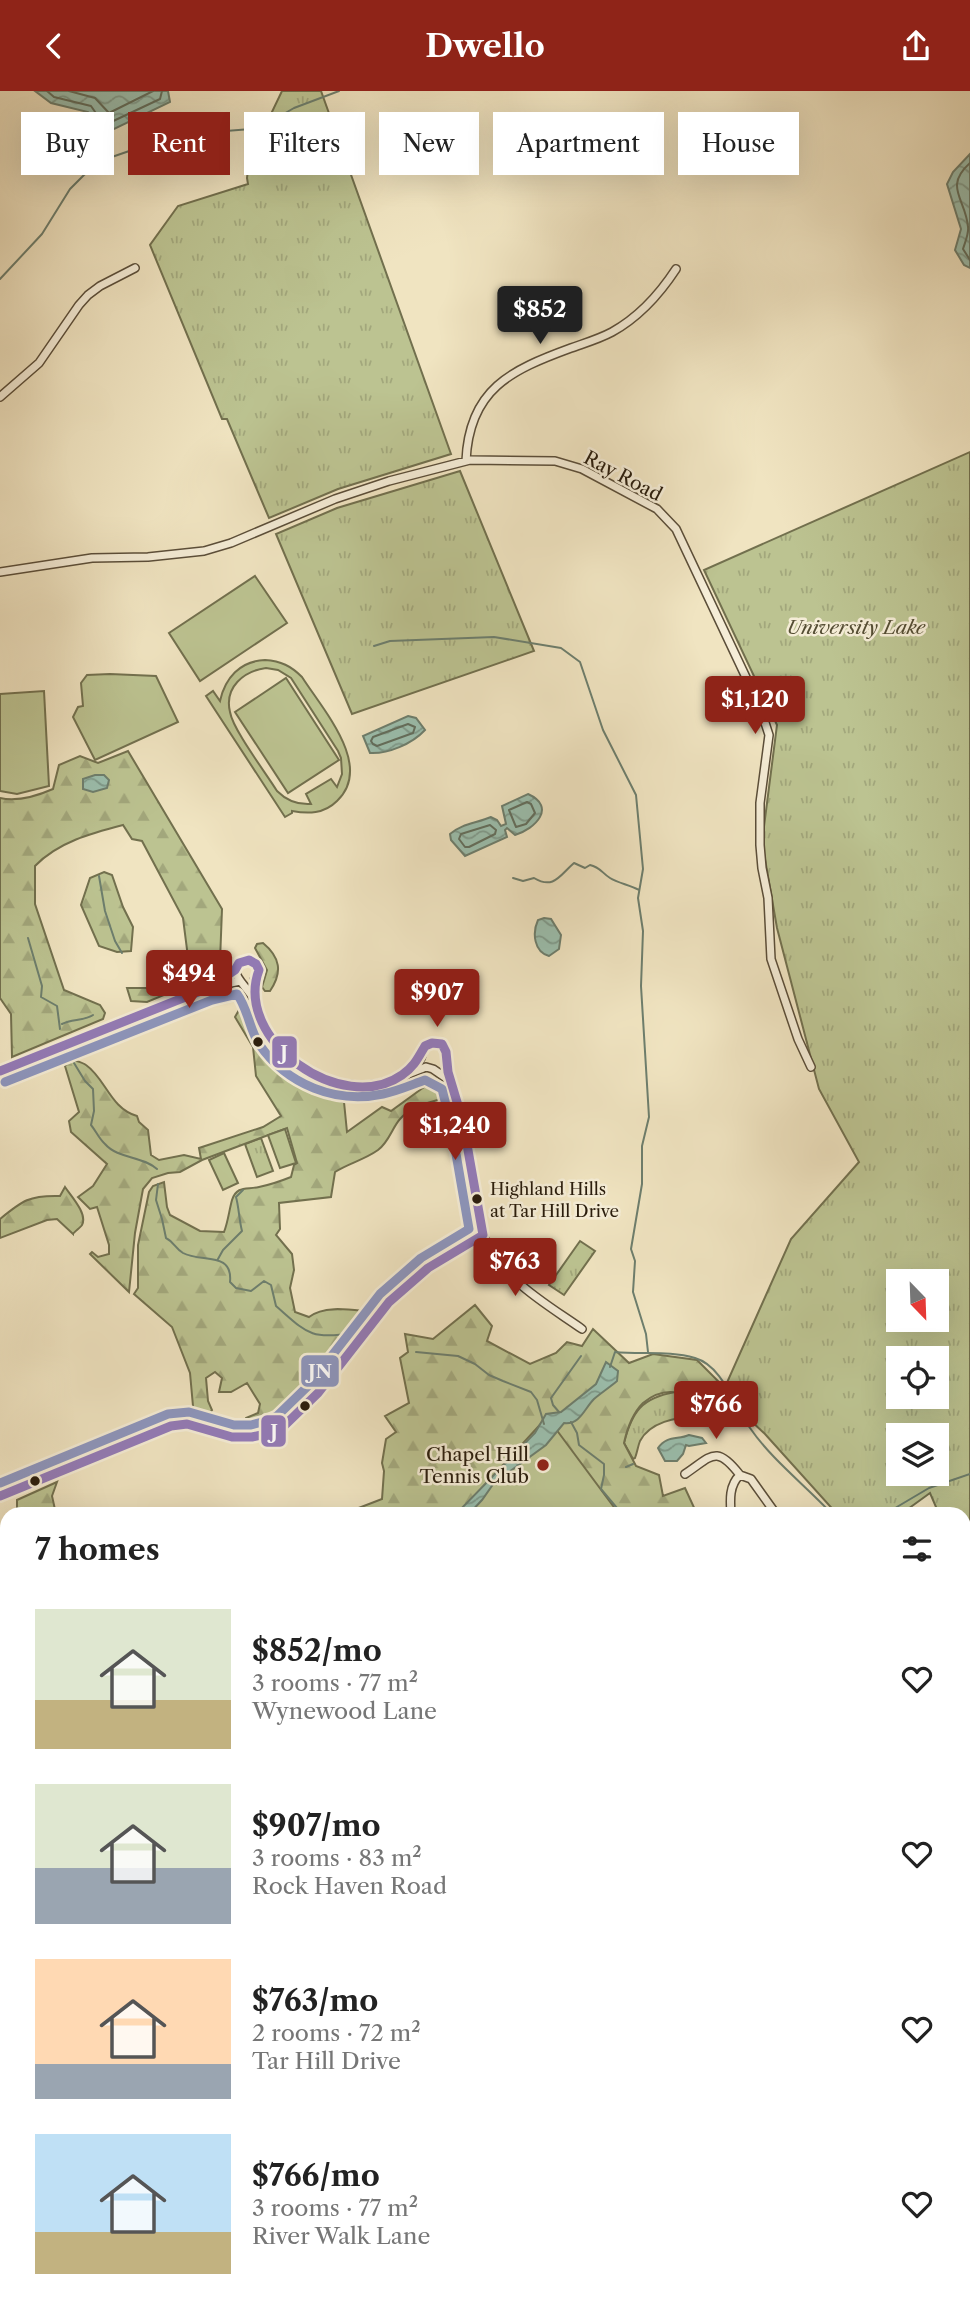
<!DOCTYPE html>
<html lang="en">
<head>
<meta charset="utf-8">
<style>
  body { margin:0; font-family:"Libre Caslon Text",serif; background:#f6f6f6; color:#222; height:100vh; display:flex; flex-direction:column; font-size:26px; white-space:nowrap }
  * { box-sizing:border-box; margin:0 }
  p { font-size:23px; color:#767676 }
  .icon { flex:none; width:38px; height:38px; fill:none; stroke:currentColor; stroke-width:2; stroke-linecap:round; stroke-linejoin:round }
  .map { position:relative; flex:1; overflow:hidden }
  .details { position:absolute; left:0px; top:1416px; width:971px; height:800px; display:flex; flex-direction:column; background:#fff; border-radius:21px 21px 0 0; box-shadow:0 7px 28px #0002 }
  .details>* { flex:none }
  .hud { position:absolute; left:21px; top:21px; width:929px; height:63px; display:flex; gap:14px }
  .needle { width:46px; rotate:157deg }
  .fabs { position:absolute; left:886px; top:1178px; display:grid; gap:14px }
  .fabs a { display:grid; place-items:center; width:63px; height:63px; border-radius:0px; background:#fff; box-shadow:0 7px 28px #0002; font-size:35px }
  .price { position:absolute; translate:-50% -60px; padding:0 16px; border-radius:7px; background:#8f2418; color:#fff; font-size:23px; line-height:46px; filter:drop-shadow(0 2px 4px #0008) }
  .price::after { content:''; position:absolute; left:50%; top:42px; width:21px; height:16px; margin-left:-10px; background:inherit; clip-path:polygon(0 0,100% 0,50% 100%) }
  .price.active { background:#222; color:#fff }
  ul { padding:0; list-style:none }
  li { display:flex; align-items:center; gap:21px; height:175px; padding:0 35px }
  li span { display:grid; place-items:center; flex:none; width:196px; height:140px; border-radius:0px; color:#555 }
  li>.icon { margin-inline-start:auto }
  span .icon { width:84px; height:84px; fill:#fffc; stroke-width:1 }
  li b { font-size:30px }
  h2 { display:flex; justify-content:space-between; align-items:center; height:84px; padding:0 35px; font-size:30px }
  .chip { padding:0 24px; border-radius:0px; background:#fff; box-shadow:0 7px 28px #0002; font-size:24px; line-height:63px }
  .chip.active { background:#8f2418; color:#fff }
  header { display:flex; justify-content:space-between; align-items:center; height:91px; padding:0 35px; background:#8f2418; color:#fff; font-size:32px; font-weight:800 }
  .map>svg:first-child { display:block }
  .grass { fill:url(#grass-tufts); stroke:#72704e; stroke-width:2; fill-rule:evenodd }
  .forest { fill:url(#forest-firs); stroke:#72704e; stroke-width:2 }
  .pitch { fill:#bcc391; stroke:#72704e; stroke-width:2; fill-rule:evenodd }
  .water { fill:url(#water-waves); stroke:#6d7e6d; stroke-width:2 }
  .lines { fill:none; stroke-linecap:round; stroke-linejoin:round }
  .shore { stroke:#626e5d; stroke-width:2 }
  .stream { stroke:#6d7e6d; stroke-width:2 }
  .minor-casing { stroke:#5b4e39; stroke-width:10 }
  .secondary-casing { stroke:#291c0c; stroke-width:13 }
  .trunk-casing { stroke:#291c0c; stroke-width:16 }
  .minor { stroke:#f5edd7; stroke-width:7 }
  .secondary { stroke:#f5edd7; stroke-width:10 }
  .trunk { stroke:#f0e4c1; stroke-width:12 }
  .bus-1-casing { stroke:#f5edd7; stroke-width:14 }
  .bus-2-casing { stroke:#f5edd7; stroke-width:14 }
  .bus-1 { stroke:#937bb8; stroke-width:9 }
  .bus-2 { stroke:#8d96bf; stroke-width:9 }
  .bus-dot { fill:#291c0c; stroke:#f5edd7; stroke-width:2.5 }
  .poi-dot { fill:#8f2418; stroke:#f5edd7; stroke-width:2.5 }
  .labels { text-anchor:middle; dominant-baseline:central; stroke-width:5; stroke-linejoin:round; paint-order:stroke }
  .bus-label { font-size:17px; fill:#291c0c; stroke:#f5edd7; text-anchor:start }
  .street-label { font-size:19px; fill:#291c0c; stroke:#f5edd7 }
  .park-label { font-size:19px; font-style:italic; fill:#554e34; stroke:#f5edd7 }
  .poi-label { font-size:19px; fill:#291c0c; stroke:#f5edd7; text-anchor:end }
  .line-badge { stroke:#f5edd7; stroke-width:2.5 }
  .badge-label { font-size:19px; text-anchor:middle; font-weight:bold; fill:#fff }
</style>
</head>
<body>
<header><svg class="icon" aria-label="back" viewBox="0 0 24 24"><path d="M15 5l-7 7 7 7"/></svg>Dwello<svg class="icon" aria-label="share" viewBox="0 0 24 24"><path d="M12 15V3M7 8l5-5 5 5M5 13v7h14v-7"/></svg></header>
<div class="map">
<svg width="970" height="2215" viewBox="0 0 970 2215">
  <defs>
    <pattern id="grass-tufts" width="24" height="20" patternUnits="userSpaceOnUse" patternTransform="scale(1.75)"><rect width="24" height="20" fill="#bcc391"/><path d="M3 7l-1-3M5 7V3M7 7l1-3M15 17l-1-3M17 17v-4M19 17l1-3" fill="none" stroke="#a2a77c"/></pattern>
    <pattern id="forest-firs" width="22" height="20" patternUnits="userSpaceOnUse" patternTransform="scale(1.75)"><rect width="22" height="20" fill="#bcc391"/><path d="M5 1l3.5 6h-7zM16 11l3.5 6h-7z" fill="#a2a77c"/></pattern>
    <pattern id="water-waves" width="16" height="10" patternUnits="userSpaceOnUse" patternTransform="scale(1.75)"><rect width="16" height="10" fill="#9bbfae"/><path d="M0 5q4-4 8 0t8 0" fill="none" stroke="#7e9a8c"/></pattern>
  </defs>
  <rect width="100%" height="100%" fill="#f0e4c1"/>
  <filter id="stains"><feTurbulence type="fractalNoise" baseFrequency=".00286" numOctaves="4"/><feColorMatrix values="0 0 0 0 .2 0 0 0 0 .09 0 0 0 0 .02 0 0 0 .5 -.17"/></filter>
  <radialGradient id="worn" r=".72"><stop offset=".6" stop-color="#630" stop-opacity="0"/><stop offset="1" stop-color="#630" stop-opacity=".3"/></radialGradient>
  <path class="grass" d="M282,0H321L451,363L338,398L269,427L227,328H222L150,154L178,115L248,93L247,87L251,53L271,23Z
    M970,361V1506L964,1491V1423H939L930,1402L901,1423H837L765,1343L747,1326L737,1309L725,1296L791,1148L859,1071L819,998L777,837L762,751L777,634L704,479ZM898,1190H936V1228H898ZM898,1267H936V1306H898ZM898,1344H936V1382H898Z
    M460,380L534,560L352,623L276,443L337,417Z
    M261,1047L273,1080L257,1086L245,1053Z
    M580,1150L595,1160L564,1204L549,1194Z
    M675,1301L693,1307L696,1326C676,1326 650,1331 640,1350C638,1355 637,1362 635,1367L633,1368L624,1352C632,1320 642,1307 675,1301Z"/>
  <path class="forest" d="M128,660L222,818L220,870L205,887L147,911L131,910L127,897H154L189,874L183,827L142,750L132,748L123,734C92,742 58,751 35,775V813L64,899L100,914L105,922L103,928L12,966L11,923L0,907V707C18,711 37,705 53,698L59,674L80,665L98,672Z
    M104,781L112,784L123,816L133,836L131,860L117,861L99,855L81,814L90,787Z
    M263,852C280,866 283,881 270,900H265L262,896L267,879L255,857L257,853Z
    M244,910C262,972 281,994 344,1011L347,1041L382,1016L391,1020L435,988L443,998L444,1007C429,1012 411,1015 400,1028C392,1037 389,1051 378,1059C364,1069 349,1072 335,1081L331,1106L279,1112L280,1138L276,1144L292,1163L294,1179L290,1197L295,1221L309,1226C323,1215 346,1218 363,1220L366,1228L365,1236L330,1278L279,1330L263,1336L242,1340L246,1327L258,1322L260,1313L247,1292L231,1301H219L222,1287L215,1281L206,1287L208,1310L212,1319L208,1324L194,1326L190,1282L172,1236L134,1203L138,1197V1154L149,1101L153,1095L164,1091L167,1116L170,1124L200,1140L224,1141C228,1131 229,1120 232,1109C237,1094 247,1099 259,1096C269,1094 281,1090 291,1086L294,1074L297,1072L287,1037L202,1069L180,1081L168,1082L152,1087L143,1098L135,1142L129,1201L90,1163L92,1161L98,1166L109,1163V1154L97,1116L90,1118L78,1106L93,1095L107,1073L71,1041L69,1030L79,1021L65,975L70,968C75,970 82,971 86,974C106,988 110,1017 137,1025L139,1031L148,1039L151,1064L159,1069L184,1064L201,1068L199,1057L263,1036L281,1025L256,985L253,956L235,926Z
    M65,1096C71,1105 88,1123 82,1134C82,1135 73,1142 73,1143L57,1128L47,1129L0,1147V1128C22,1110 29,1104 60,1105Z
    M475,1214L492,1235L487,1250L530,1273L556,1262L567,1251L582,1255L593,1238L629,1272L653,1263L697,1269L723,1295L734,1316L726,1320L702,1318C687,1298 663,1295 643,1312C632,1323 627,1338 624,1352L636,1375L659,1384L663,1405L685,1397L697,1423H343L382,1408L384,1380L382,1372L386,1348L396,1341L385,1325L409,1312L400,1267L408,1261L405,1243L433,1248Z
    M57,1391L52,1405L56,1423H17V1409Z
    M0,1693L7,1696V1790L0,1791V1781L6,1775L0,1760Z
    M374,2208H444V2209L417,2215H370Z"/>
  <path class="pitch" d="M255,485L287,532L200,590L169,542Z
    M265,569C281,570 291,575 302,586C323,619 374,675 337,710C324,723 308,723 292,720V722L285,726L206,605L213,600L220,610C225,587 240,570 265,569ZM266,577L278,579L291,587L338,660L341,667L342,683L337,696L331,688L306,703L311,713C297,714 287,710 277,700C266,682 233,639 230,621C224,596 244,580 266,577Z
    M110,583L156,585L178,631L95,669L73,626L78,616L83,615L81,592L87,584Z
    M286,587L339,669L288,702L235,621Z
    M44,600L49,695L17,703L0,700V603Z
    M285,1038L296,1072L280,1077L268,1044Z
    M224,1062L238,1092L223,1099L209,1069Z
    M547,1326L619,1423H458Z"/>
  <path class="water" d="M35,0H168L170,11L110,40L94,33L88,21L51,12Z
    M970,63V177L964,174L955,159L961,138L947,93L953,81Z
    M408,625L416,627L425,639C412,653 388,663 370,662L363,645Z
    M95,684H104L109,689L107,697L93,701L83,698V688Z
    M528,703C557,716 535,738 515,744L507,737L505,739L507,746L465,765L451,749L450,743C461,733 477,732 491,726L497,729L501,735L506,733L502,715Z
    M544,827L551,828L561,844L559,858L549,865C534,861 532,842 538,829Z
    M606,1271L618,1280L617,1290C610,1296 601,1302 594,1308C584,1318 580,1334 564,1332L546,1354L494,1392L482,1409L469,1423H456L535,1342L546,1323L561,1321L596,1293Z
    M689,1344L702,1347L706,1352L689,1355L686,1354L683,1363L677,1370H665L658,1357C667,1344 678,1349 689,1344Z"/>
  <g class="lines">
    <path class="shore" d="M47,0L54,6L91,15L100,28L109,32L160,8L162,0
      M69,0L95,7L109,22L153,0
      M970,72C943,96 966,108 968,136C969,143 965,151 963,158L970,169
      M408,633L415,636L413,642L377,655L373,653L371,650L373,646Z
      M527,711L531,713L535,722L526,733L516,736L509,719Z
      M490,734L496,739L495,743L469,756H465L459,748L461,743Z"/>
    <path class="stream" d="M0,188L42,143L70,98L84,84L106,68L138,57L213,41L251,38L268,32L294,17L339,0
      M374,555L390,550L494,546L561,557L580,571L603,639L636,704L643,778L638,807L643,840L641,895L649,1026L642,1055V1093L631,1158L635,1170L633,1201L646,1243L648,1261
      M99,785L105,820L115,850L122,862
      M513,787L523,790L534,787C554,799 560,784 574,772L585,777L590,774C600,776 602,782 610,787C618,792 630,794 639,799
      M28,847L42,895L41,906L57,915L60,938
      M62,933C72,928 84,930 93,924
      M74,972L85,990L93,998L94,1020L91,1034C96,1040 99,1048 105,1053C118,1068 143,1065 157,1078
      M158,1093L156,1109L162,1128L166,1147C174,1151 175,1157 183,1162C201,1172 233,1160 230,1191L236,1197L251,1200L264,1190L271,1194L276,1215C307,1242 310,1249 353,1242
      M218,1168L223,1159L242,1140C239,1128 239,1117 236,1106L243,1099
      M416,1261L458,1265L475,1273L489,1284L503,1290L531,1301L537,1309L544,1333
      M610,1276L615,1261C641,1264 669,1259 695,1267C723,1275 734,1315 750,1337C772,1369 805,1394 832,1423
      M559,1321L553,1314L551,1307L581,1265
      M571,1331L577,1342L579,1354L604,1373V1384L601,1398L622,1423
      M626,1376L633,1373
      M885,1423L929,1397L970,1383
      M0,1461L7,1467
      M964,1859L970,1856
      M613,2208L615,2215
      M383,2215V2208"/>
    <g class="minor-casing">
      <path id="minor" d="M0,306L39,272L79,214L88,204L100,195L135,177
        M466,370C469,298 511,279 571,257C585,252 599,248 612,241C639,226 659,204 676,178
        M0,481L92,467L148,466L204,460L231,452L335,408L389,390L470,369L555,370L582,378L657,418L676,438L760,616L769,644L760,712V754L762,777L768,807L771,868L798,948L811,976
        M235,879C236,889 252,901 257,914C262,930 267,945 278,958C299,983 337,997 370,994C389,992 408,983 426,976L433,978L452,991
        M212,894L235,879L239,872L249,869L256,873L259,879L254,889L256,909
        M0,980L208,897L240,890
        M399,987L421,967L425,955L432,952L442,953L446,961L448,981L463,1031L483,1144C504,1190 542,1210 582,1238
        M685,1383C712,1365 716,1353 740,1384
        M0,1405L171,1335L187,1333L232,1346H252L270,1342L284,1335L318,1302L389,1211L428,1177L483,1144
        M731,1423C730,1409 729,1394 740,1384L751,1388L776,1423
        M0,1501L7,1494
        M964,1582L970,1588
        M0,1591L7,1590
        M0,1601L7,1635
        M0,1826H7
        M0,2095L7,2093
        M293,2215L294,2208
        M310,2215V2209"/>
    </g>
    <g class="secondary-casing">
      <path id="secondary" d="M969,2215L970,2214"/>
    </g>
    <g class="trunk-casing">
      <path id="trunk" d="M964,2107H970
        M964,2144L970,2147
        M964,2159L970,2162
        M0,2174H7
        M0,2188H7
        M929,2208L936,2215"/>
    </g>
    <use href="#minor" class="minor"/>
    <use href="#secondary" class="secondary"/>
    <use href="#trunk" class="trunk"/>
    <g class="bus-1-casing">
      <path id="bus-1" d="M0,980L208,897L235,879L239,872L249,869L256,873L259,879C233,949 342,1026 402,984C414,976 418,967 425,955L432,952L442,953L446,961L448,981L463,1031L483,1144
        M0,1405L171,1335L187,1333L232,1346H252L270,1342L284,1335L318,1302L389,1211L428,1177L483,1144"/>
    </g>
    <g class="bus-2-casing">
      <path id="bus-2" d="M0,1392L168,1323L189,1321L234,1334H251L266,1330L277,1325L309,1294L380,1203L421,1167L469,1138L451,1034L442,998L425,989C411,994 398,1000 383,1003C336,1013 287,994 259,953C249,937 248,918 237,903L212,909L5,991"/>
    </g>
    <use href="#bus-1" class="bus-1"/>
    <use href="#bus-2" class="bus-2"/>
  </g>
  <g class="bus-dot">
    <circle cx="258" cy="951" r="6"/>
    <circle cx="477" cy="1108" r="6"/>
    <circle cx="305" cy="1315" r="6"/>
    <circle cx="35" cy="1390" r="6"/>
  </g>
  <circle class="poi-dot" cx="543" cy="1374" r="7"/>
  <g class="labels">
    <g class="bus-label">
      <text x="490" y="1098">Highland Hills<tspan x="490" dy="22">at Tar Hill Drive</tspan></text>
    </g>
    <g class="street-label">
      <text transform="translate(623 385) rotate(28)">Ray Road</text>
    </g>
    <g class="park-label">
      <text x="856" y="536">University Lake</text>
    </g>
    <g class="poi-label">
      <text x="529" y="1363">Chapel Hill<tspan x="529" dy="22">Tennis Club</tspan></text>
    </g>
  </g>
  <g class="line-badge">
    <rect x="271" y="944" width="27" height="34" rx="7" fill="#937bb8"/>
    <rect x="300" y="1263" width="40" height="34" rx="7" fill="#8d96bf"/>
    <rect x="260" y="1323" width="27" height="34" rx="7" fill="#937bb8"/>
  </g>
  <g class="badge-label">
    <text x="284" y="968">J</text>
    <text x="320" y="1287">JN</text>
    <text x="274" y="1347">J</text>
  </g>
  <rect width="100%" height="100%" filter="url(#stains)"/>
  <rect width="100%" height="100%" fill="url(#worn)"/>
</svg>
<div class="fabs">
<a><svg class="needle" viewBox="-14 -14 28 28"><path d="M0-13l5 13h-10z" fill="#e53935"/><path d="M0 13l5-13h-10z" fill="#767676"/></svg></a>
<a><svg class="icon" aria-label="locate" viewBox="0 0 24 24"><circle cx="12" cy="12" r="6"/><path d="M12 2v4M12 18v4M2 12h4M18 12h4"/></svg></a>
<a><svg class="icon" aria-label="layers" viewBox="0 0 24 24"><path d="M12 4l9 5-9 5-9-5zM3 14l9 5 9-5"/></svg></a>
</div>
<b class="price active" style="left:540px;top:255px">$852</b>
<b class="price" style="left:755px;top:645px">$1,120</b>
<b class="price" style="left:189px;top:919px">$494</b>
<b class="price" style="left:437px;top:938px">$907</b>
<b class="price" style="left:455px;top:1071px">$1,240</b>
<b class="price" style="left:515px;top:1207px">$763</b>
<b class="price" style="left:716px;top:1350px">$766</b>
<div class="hud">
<a class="chip">Buy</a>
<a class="chip active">Rent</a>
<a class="chip">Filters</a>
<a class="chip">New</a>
<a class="chip">Apartment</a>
<a class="chip">House</a>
</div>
<section class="details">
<h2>7 homes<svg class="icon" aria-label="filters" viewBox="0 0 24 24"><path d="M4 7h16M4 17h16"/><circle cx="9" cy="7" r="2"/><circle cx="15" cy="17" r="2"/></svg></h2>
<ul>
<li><span style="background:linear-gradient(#dfe7d0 65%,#c2b280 0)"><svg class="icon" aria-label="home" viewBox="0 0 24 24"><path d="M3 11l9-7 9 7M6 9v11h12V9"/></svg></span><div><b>$852/mo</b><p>3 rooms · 77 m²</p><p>Wynewood Lane</p></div><svg class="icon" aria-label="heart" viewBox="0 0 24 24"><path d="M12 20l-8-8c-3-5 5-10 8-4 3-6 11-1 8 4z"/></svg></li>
<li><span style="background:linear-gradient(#dfe7d0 60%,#9aa5b1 0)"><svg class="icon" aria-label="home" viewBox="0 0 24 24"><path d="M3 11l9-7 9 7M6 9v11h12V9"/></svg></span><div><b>$907/mo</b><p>3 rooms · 83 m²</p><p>Rock Haven Road</p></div><svg class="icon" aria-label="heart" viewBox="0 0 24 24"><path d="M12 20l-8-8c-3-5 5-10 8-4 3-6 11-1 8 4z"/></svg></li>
<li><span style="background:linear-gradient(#ffd9b3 75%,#9aa5b1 0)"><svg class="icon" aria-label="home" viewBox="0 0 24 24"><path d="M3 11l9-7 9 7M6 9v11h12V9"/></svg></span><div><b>$763/mo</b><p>2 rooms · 72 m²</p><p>Tar Hill Drive</p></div><svg class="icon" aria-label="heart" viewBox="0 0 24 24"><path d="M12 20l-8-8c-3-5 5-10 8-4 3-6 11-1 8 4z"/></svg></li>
<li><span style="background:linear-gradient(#bfe0f5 70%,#c2b280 0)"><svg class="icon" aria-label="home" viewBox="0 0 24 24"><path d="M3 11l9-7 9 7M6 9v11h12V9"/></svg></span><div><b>$766/mo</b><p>3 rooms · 77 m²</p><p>River Walk Lane</p></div><svg class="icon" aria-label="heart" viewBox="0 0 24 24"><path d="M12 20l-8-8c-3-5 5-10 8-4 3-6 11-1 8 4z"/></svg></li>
</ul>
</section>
</div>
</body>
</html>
